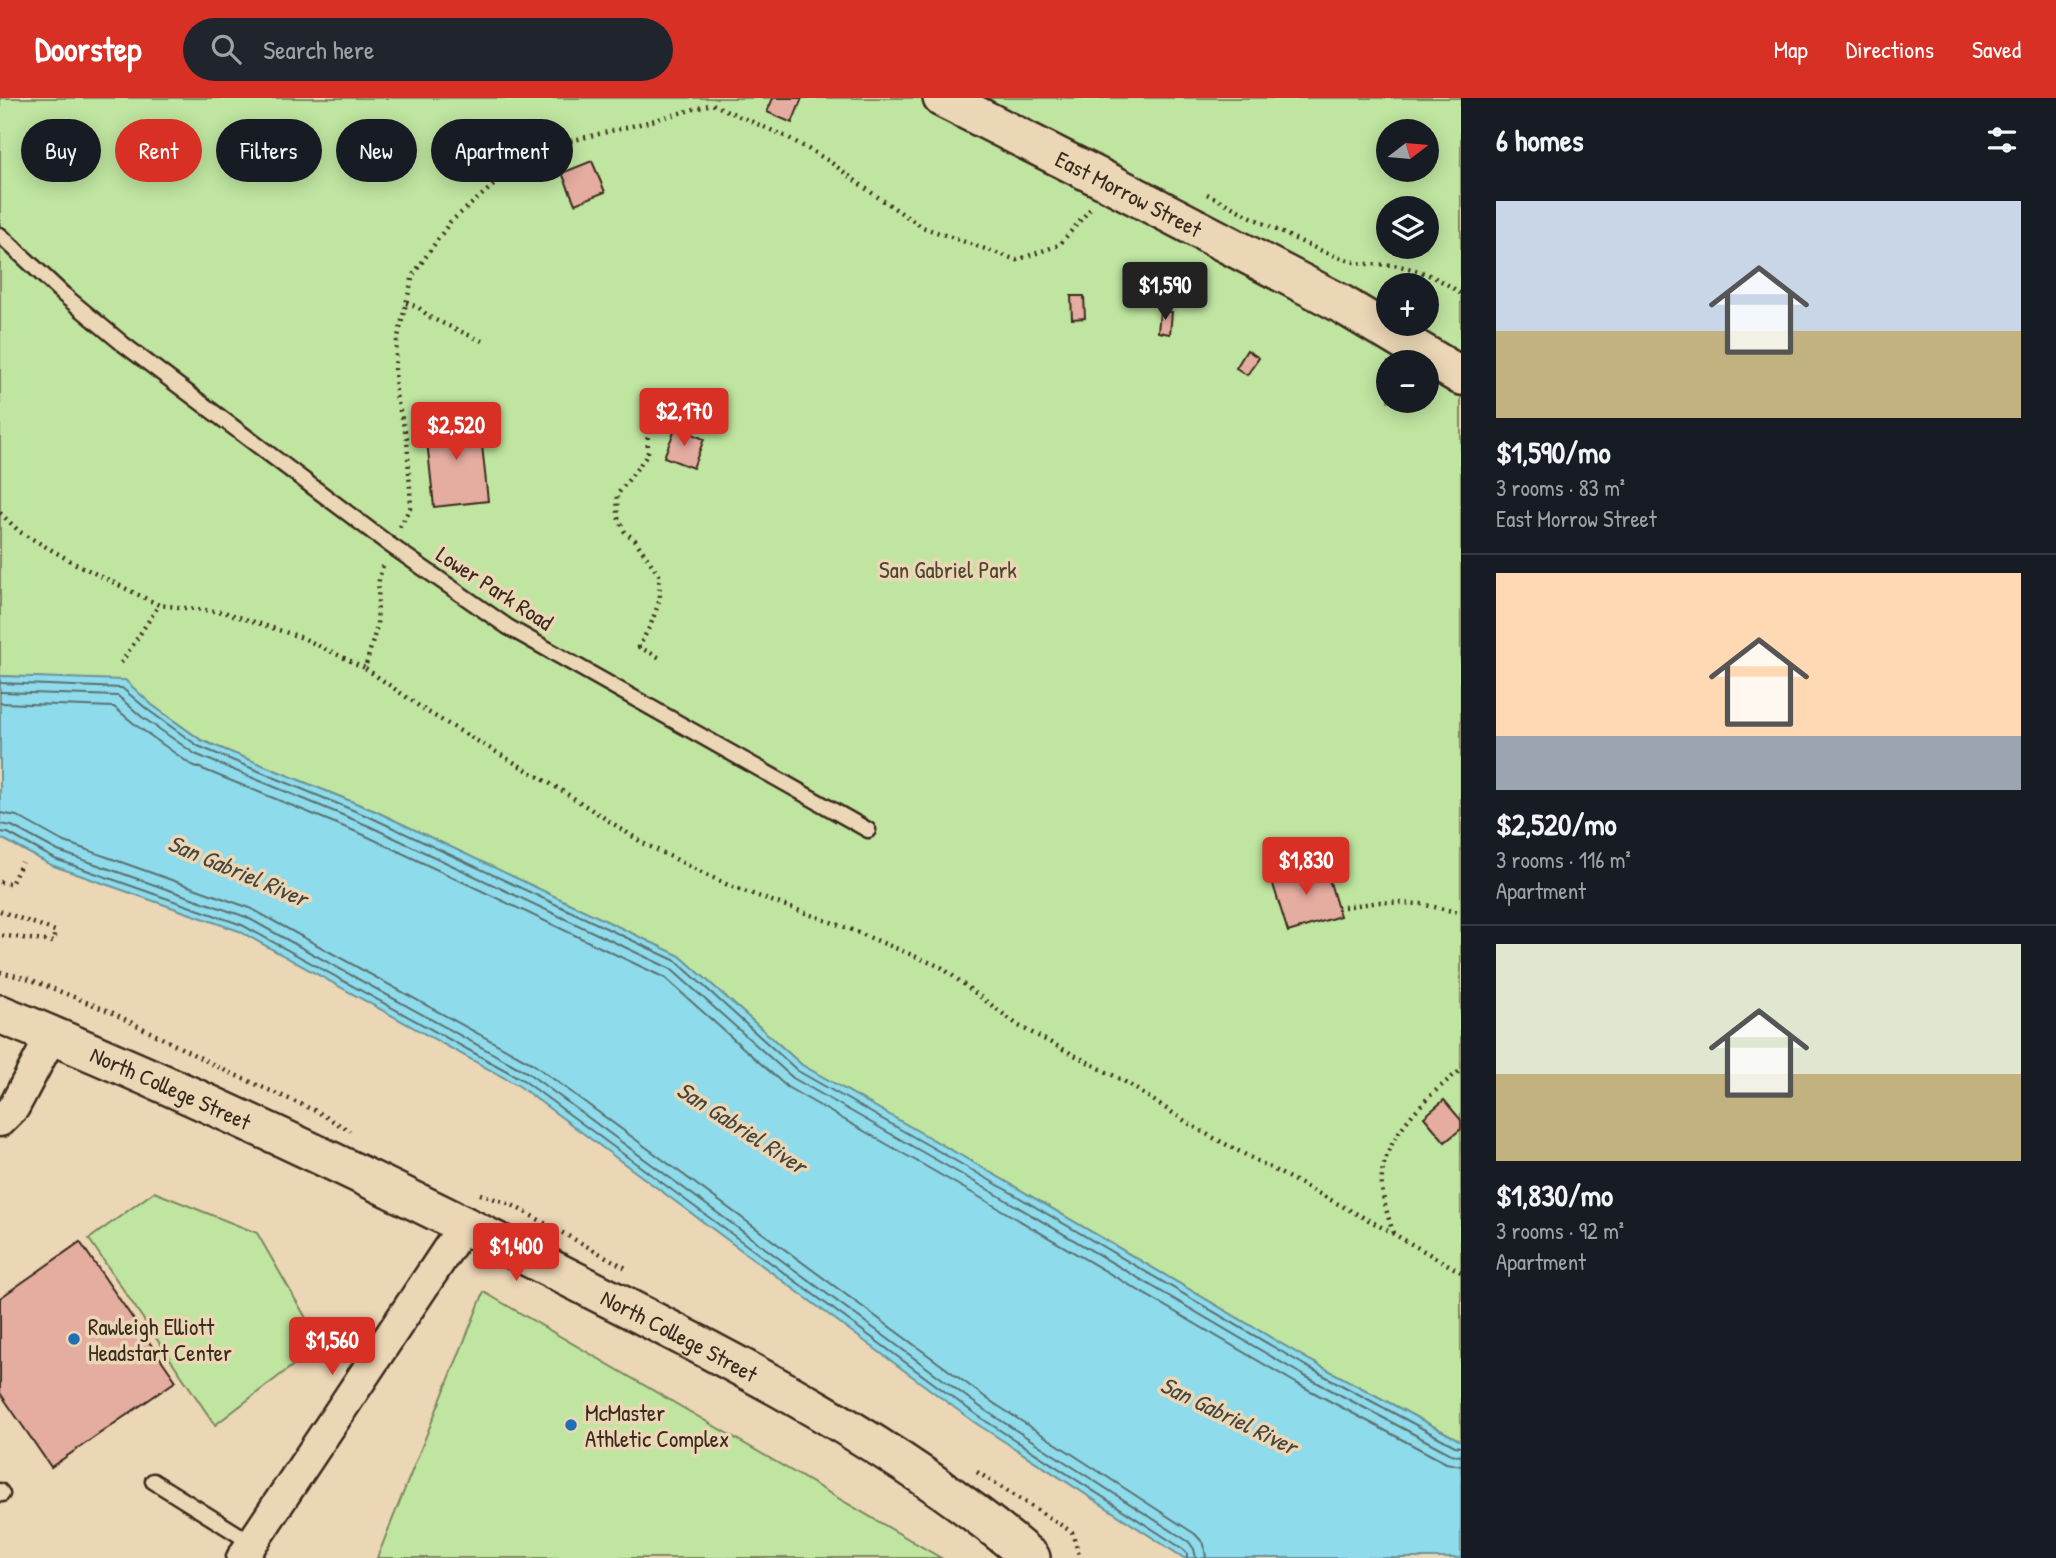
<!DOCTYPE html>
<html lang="en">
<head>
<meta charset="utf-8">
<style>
  body { margin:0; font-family:"Patrick Hand",sans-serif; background:#20242c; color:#f1f3f6; height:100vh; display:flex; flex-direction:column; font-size:26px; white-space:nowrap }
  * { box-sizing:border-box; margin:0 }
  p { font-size:23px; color:#9ea1a6 }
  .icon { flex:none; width:38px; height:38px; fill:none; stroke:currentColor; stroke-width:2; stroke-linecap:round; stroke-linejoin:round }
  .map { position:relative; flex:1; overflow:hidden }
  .side { display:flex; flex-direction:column; background:#171b24; width:595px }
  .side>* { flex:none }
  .top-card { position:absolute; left:21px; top:21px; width:665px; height:63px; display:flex; gap:14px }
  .needle { width:46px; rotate:74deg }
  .tools { position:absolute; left:1376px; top:21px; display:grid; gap:14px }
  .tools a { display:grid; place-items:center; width:63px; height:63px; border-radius:50%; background:#171b24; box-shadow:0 4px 18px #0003; font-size:35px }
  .price { position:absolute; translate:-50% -60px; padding:0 16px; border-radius:7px; background:#d93025; color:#fff; font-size:23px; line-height:46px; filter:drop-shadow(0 2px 4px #0008) }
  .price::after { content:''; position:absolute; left:50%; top:42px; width:21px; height:16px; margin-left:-10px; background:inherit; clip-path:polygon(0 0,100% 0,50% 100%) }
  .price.active { background:#222; color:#fff }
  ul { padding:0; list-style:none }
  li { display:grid; align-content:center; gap:14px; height:371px; padding:0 35px }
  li+li { border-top:2px solid #363941 }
  li span { display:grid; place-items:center; height:217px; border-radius:0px; color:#555 }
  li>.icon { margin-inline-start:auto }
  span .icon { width:126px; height:126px; fill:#fffc; stroke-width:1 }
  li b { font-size:30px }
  h2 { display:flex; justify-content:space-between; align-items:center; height:84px; padding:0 35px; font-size:30px }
  .chip { padding:0 24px; border-radius:32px; background:#171b24; box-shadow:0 4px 18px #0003; font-size:24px; line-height:63px }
  .chip.active { background:#d93025; color:#fff }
  header { display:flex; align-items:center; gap:42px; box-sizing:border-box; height:98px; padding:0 35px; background:#d93025; color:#fff }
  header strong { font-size:33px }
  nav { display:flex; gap:38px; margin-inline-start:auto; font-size:24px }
  .search { width:490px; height:63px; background:#20242c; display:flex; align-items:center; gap:18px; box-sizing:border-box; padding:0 24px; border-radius:38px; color:#9ea1a6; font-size:26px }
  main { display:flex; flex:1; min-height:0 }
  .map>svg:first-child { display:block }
  .green { fill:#bfe5a0; stroke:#7d885f; stroke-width:2; fill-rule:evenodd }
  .water { fill:#8ddbeb; stroke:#6c9499; stroke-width:2 }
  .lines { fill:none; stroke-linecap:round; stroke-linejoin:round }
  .shore { stroke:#5c7170; stroke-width:2 }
  .building { fill:#e5aca0; stroke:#3b2a1e; stroke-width:2 }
  .service-casing { stroke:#3b2a1e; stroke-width:19 }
  .minor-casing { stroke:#3b2a1e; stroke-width:35 }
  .tertiary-casing { stroke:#3b2a1e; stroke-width:42 }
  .path { stroke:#3b2a1e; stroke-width:4.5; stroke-dasharray:2 5; stroke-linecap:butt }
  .service { stroke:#ebd6b5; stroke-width:14 }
  .minor { stroke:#ebd6b5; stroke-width:30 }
  .tertiary { stroke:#ebd6b5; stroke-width:37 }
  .poi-dot { fill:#1f6fb2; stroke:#ebd6b5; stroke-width:2.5 }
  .labels { text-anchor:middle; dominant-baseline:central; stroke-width:7; stroke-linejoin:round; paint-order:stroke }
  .street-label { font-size:23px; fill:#3b2a1e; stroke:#ebd6b5 }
  .park-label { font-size:23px; fill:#4f4632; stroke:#ebd6b5 }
  .poi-label { font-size:23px; fill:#3b2a1e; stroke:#ebd6b5; text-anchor:start }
  .water-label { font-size:24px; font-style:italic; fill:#47453d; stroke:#ebd6b5 }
</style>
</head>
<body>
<header>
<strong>Doorstep</strong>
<div class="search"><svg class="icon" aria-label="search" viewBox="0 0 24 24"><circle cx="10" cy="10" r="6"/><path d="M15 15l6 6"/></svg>Search here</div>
<nav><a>Map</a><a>Directions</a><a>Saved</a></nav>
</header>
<main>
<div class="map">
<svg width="1461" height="1460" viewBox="0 0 1461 1460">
  <rect width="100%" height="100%" fill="#ebd6b5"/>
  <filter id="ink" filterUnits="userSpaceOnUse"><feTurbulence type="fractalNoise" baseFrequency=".0143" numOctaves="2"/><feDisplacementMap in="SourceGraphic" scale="14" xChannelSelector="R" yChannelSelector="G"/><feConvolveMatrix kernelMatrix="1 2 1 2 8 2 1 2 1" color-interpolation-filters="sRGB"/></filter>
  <g filter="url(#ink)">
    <path class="green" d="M0,0H1461V1343L1309,1262L1002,1081L802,967L680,858L375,713L201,642L152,607L125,583L0,578ZM1388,33H1426V72H1388ZM1388,110H1426V149H1388ZM1388,187H1426V226H1388ZM1388,264H1426V303H1388Z
      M154,1094L257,1135L321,1246L215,1327L89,1141Z
      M484,1194L941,1460H377Z"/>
    <path class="water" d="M0,578L125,582L152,607L201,642L375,713L680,858L802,967L1002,1081L1309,1262L1461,1343V1460H1184L974,1324L519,988L239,833L51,767L5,742L0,741Z"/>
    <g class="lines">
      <path class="shore" d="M0,585L122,590L148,612L198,648L372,720L676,863L798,973L998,1087L1306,1268L1455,1348L1461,1349
        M0,594L118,598L142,619L195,656L369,728L671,871L793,980L994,1095L1301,1276L1451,1356L1461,1358
        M0,605L114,609L137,628L190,666L364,737L665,880L787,989L988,1104L1296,1285L1446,1365L1461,1368
        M0,715L17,718L62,743L250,810L533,966L989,1302L1195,1436L1204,1446L1206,1460
        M0,726L12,728L58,753L246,819L528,975L983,1311L1189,1444L1194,1451L1196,1460
        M0,734L8,735L55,761L242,827L523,982L978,1318L1183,1451L1187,1455V1460"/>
    </g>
    <path class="building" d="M773,0H802L792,25L767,14Z
      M592,63L605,94L575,106L562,75Z
      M1071,198H1084L1085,220L1072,221Z
      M1160,213L1172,214L1170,236L1158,234Z
      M1247,252L1259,260L1247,277L1236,270Z
      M479,319L488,403L434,409L425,324Z
      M676,329L704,341L693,370L664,359Z
      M1324,764L1340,818L1288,834L1271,780Z
      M1444,1002L1461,1022V1031L1445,1044L1424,1019Z
      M80,1144L176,1283L51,1369L0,1295V1200Z"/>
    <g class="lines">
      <g class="service-casing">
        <path id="service" d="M0,137L64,197L123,246L390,447L508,529L868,732
          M153,1383L252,1445
          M0,1393L2,1396"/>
      </g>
      <g class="minor-casing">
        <path id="minor" d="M0,1023L14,1009L52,937
          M242,1460L464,1127"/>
      </g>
      <g class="tertiary-casing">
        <g id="tertiary">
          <path id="s1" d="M942,0L1112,86L1338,204L1461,278"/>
          <path id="s2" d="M0,916C196,996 387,1087 575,1183C734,1264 895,1344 1031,1460"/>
        </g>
      </g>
      <path class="path" d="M1207,96C1253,119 1305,150 1354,164C1366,167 1380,166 1392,167C1417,170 1442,181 1461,196
        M406,205L418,209L431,220L482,243
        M647,318L648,356L617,397L618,419L625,434L635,442L659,477L660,501L651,526L639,549L662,561
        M0,415L20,434L76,466L159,507L224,514L303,540L365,570
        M400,429L411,408L407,341L396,297L395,271L397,243L413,177L450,124L502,80L570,43L648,24L712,6L789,40L829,63L872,95L922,129L1017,162L1059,147L1092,109
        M383,468L379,480L377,528L365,570L426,613L561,692L643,745L730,788L842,828L941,869L1019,928L1122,982L1199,1032L1376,1126L1461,1174
        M121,565L159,507
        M0,784L11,786L22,764
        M1344,809L1380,804L1421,806L1461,815
        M0,813L55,833L53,844L0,837
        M0,874L29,881L111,914L226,973L316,1013L350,1033
        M480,1096L512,1107L628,1171
        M1393,1135C1388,1117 1380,1096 1382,1077C1386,1036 1430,995 1461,972
        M977,1374L1072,1434L1080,1460"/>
      <use href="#service" class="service"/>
      <use href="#minor" class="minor"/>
      <use href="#tertiary" class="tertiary"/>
    </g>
  </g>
  <g class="poi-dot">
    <circle cx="74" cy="1241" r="7"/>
    <circle cx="571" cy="1327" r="7"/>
  </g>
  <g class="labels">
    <g class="street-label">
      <text stroke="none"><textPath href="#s1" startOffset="210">East Morrow Street</textPath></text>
      <text transform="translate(495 490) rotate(33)">Lower Park Road</text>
      <text stroke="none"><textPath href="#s2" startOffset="186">North College Street</textPath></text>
      <text stroke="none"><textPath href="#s2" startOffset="752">North College Street</textPath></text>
    </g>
    <g class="park-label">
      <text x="948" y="471">San Gabriel Park</text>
    </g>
    <g class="poi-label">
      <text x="88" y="1228">Rawleigh Elliott<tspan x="88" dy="26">Headstart Center</tspan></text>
      <text x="585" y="1314">McMaster<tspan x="585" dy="26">Athletic Complex</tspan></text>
    </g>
    <g class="water-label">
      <text transform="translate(238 772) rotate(23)">San Gabriel River</text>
      <text transform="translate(742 1029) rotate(33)">San Gabriel River</text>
      <text transform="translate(1229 1317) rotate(26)">San Gabriel River</text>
    </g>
  </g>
</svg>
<div class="tools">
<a><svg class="needle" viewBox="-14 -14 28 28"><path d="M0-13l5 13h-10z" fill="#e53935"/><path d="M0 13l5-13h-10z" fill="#9ea1a6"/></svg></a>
<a><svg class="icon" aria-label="layers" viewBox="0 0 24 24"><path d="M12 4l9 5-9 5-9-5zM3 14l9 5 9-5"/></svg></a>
<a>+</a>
<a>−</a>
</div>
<b class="price active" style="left:1165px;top:224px">$1,590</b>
<b class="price" style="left:684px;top:350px">$2,170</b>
<b class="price" style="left:456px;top:364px">$2,520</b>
<b class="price" style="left:1306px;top:799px">$1,830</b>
<b class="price" style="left:516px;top:1185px">$1,400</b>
<b class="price" style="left:332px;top:1279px">$1,560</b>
<div class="top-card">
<a class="chip">Buy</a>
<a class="chip active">Rent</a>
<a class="chip">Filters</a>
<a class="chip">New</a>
<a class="chip">Apartment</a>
</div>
</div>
<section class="side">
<h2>6 homes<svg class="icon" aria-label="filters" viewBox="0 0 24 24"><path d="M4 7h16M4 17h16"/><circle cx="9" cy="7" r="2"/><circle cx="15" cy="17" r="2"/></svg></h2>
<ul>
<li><span style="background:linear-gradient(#c9d6e8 60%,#c2b280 0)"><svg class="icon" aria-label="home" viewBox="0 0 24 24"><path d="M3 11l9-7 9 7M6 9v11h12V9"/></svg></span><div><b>$1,590/mo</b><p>3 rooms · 83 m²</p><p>East Morrow Street</p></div></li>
<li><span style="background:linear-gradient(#ffd9b3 75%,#9aa5b1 0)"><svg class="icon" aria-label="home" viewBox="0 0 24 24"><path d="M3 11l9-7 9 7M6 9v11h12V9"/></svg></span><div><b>$2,520/mo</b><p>3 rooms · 116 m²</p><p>Apartment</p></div></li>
<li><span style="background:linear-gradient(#dfe7d0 60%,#c2b280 0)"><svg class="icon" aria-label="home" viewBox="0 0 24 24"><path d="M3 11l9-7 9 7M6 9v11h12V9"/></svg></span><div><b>$1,830/mo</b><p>3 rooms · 92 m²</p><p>Apartment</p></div></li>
</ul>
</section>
</main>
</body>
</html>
